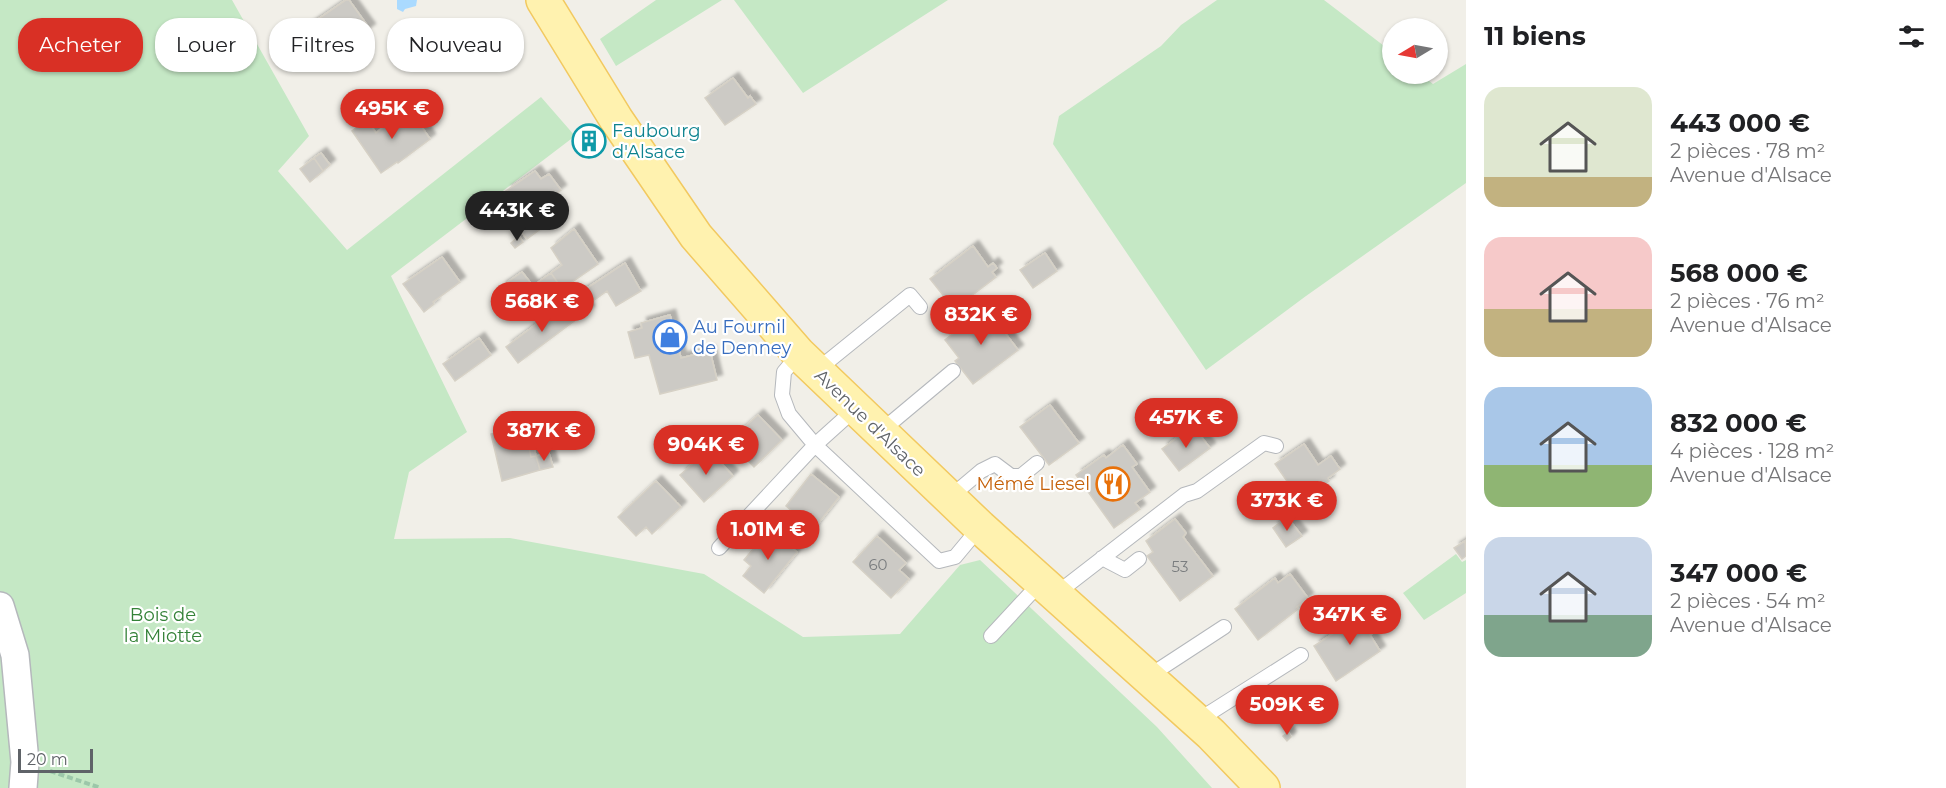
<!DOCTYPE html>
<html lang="fr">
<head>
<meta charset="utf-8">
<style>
  body { margin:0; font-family:Montserrat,sans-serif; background:#f2f2f2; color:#202124; height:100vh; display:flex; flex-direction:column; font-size:22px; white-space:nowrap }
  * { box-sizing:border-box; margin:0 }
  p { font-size:20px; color:#757577 }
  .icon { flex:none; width:33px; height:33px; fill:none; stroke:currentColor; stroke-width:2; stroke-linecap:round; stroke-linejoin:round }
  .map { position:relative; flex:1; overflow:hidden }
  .sheet { display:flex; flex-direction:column; background:#fff; width:480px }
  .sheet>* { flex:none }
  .hud { position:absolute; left:18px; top:18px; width:570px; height:54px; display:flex; gap:12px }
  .needle { width:39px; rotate:260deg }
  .fabs { position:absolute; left:1382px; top:18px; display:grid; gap:12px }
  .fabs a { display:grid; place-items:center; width:66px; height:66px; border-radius:50%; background:#fff; box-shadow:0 2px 4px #0004; font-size:30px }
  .scale { position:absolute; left:18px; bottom:15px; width:75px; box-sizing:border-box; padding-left:6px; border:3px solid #5f6368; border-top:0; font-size:16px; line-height:21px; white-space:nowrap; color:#5f6368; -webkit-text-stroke:4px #fff; paint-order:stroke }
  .price { position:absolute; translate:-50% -51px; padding:0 14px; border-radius:21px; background:#d93025; color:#fff; font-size:20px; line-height:39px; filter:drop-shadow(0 2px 3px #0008) }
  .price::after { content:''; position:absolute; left:50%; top:36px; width:18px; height:14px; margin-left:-9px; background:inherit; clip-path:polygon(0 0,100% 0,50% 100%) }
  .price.active { background:#222; color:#fff }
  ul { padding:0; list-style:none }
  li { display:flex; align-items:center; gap:18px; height:150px; padding:0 18px }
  li span { display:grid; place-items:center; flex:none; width:168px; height:120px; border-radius:18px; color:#555 }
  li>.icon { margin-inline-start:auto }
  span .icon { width:72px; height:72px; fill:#fffc; stroke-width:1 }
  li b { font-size:26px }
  h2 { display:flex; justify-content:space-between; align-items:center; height:72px; padding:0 18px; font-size:26px }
  .tag { padding:0 21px; border-radius:24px; background:#fff; box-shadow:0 2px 4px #0004; font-size:21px; line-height:54px }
  .tag.active { background:#d93025; color:#fff }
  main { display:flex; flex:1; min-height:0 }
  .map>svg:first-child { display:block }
  .green { fill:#c5e8c5 }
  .water { fill:#aadaff }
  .building { fill:#cccac5; stroke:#d6d1c6; stroke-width:1.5; filter:url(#shadow) }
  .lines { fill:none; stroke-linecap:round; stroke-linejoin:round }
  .lane-casing { stroke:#b5b8bc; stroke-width:16 }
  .street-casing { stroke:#b5b8bc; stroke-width:30 }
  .primary-casing { stroke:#f2c960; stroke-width:36 }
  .path { stroke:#9cc7a9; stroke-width:4; stroke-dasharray:6 3; stroke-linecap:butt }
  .lane { stroke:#fff; stroke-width:14 }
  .street { stroke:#fff; stroke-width:27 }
  .primary { stroke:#fff2af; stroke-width:33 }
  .labels { text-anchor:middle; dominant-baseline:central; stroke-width:4.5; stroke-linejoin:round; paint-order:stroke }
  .number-label { font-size:15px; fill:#7a7d7f }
  .culture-label { font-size:18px; fill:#0d838f; stroke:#fff; text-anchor:start }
  .shop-label { font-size:18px; fill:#366cbe; stroke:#fff; text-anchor:start }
  .street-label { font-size:18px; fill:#5f6368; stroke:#fff }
  .food-label { font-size:18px; fill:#c56008; stroke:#fff; text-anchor:end }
  .park-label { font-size:18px; fill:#348238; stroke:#fff }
</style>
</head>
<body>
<main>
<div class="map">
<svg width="1466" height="788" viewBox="0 0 1466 788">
  <defs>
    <filter id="shadow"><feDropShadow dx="5.5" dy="-5.5" stdDeviation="1.5" flood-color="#0004"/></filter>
  </defs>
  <rect width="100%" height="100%" fill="#f1efe8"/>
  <path class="green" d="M0,0H232L309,136L278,171L347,250L541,97L575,136L391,276L467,432L409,472L394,539L510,538L704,574L803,637L900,634L960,565L980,560L1157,727L1212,788H0Z
    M656,0H722L616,66L600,39Z
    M734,0H948L803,93Z
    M1217,0H1324L1392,52V74H1420L1433,84L1466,64V183L1306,296L1206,370L1053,144L1059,116L1161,46L1181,25Z
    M1456,554L1462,562L1466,560V593L1424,620L1403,593Z"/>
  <path class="water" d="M397,0H417L416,6L405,9L403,12L397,9Z"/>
  <path class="building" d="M346,0H349L367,25L336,47L338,52L326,60L304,29Z
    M367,25L370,29L338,52L336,47Z
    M733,78L748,98L750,96L756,104L725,125L705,98Z
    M409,108L430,139L398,163L397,162L381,173L352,131L367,120L376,133L387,124L384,120L392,114L395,119Z
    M589,136L594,143L588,147L583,140Z
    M321,153L330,165L323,171L314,158Z
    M314,158L323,171L310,182L300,169Z
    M535,171L541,179L549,174L561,190L545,202L538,193L518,207L506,191Z
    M535,216L543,227L527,239L518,228Z
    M574,229L598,264L562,289L551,273L562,265L551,248Z
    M519,236L523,242L515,248L511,243Z
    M973,246L988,267L993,263L997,268L992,272L996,277L954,309L930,279Z
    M1045,253L1057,271L1033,288L1020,270Z
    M442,257L460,282L433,302L434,304L424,312L403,284Z
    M625,263L641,291L616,306L607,291L586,306L589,311L578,318L566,302Z
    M522,272L533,286L551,273L562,289L522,317L501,287Z
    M566,302L578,318L518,363L506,347Z
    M986,308L1018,350L973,384L955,361L959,358L945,340Z
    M670,315L681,358L710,351L717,380L660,394L649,355L635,358L628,332L642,328L641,323Z
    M479,338L491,355L455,381L443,364Z
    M1050,405L1079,443L1049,465L1020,427Z
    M758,415L782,440L754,467L729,441Z
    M529,425L536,456L531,457L524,426Z
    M524,426L531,457L536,456L540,470L502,481L491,434Z
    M1193,426L1210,448L1179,471L1162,449Z
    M1304,444L1318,465L1331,456L1340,469L1328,478L1329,481L1300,500L1275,464Z
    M1123,445L1137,464L1132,467L1150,492L1135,503L1140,509L1114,528L1076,475L1104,455L1106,458Z
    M709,450L733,476L704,502L680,475Z
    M549,453L553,467L540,470L536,456Z
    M811,474L839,497L806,539L784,523L793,512L786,506Z
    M656,481L681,507L652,534L646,527L636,536L618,517Z
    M1263,491L1272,504L1255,517L1245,505Z
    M1287,517L1302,536L1286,547L1273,528Z
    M1175,519L1186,533L1183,537L1213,576L1180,601L1147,556L1153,552L1146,541Z
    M769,530L797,552L764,593L743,576L751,566L744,560Z
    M877,536L906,563L899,570L909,579L891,598L853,562Z
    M1465,541L1466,556L1462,559L1454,548Z
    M1290,574L1308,598L1297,607L1298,609L1258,640L1235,609L1275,578L1278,583Z
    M1369,610L1381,627L1370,635L1380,651L1336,681L1314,646Z
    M1288,732L1291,737L1287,741L1283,736Z"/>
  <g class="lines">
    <g class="lane-casing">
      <path id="lane" d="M799,354L784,372L782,395L789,414L815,445L939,561L955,557L980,527
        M816,371L910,295L920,307
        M880,432L953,371
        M949,498L981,471L995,464L1011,476H1021L1037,463
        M719,548L815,445L855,409
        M1102,558L1125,570L1139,559
        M1056,594L1184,495L1197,491L1264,443L1276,446
        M991,636L1042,581
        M1149,676L1224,627
        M1197,721L1301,655"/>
    </g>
    <g class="street-casing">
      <path id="street" d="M0,606L15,655L25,762L23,788"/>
    </g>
    <g class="primary-casing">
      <path id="primary" d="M543,0L616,119L696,236L799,354L980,527L1211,734L1263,788"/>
    </g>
    <path class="path" d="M50,771L101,788"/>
    <use href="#lane" class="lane"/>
    <use href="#street" class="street"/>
    <use href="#primary" class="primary"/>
  </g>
  <defs>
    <g id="building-ring" transform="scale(1.725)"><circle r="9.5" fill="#fff" stroke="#0f9aa8" stroke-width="1.5"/><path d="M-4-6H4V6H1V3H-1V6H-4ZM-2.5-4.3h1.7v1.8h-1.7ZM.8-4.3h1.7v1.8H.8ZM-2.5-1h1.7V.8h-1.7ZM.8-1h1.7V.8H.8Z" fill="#0f9aa8"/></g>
    <g id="shop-ring" transform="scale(1.725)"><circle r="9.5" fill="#fff" stroke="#3f7fe0" stroke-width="1.5"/><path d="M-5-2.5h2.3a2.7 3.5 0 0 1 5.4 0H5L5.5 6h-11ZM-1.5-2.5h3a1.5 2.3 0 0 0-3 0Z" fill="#3f7fe0"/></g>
    <g id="restaurant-ring" transform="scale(1.725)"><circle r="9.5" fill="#fff" stroke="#e8710a" stroke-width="1.5"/><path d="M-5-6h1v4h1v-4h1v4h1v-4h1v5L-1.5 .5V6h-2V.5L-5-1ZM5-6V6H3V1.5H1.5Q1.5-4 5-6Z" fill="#e8710a"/></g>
  </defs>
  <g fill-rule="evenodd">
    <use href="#building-ring" x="589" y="141"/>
    <use href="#shop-ring" x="670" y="337"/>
    <use href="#restaurant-ring" x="1113" y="484"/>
  </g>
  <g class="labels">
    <g class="number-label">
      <text x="878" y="564">60</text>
      <text x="1180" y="566">53</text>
    </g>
    <g class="culture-label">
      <text x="612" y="131">Faubourg<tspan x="612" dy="21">d'Alsace</tspan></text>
    </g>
    <g class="shop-label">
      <text x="693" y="327">Au Fournil<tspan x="693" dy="21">de Denney</tspan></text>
    </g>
    <g class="street-label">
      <text transform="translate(870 423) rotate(44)">Avenue d'Alsace</text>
    </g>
    <g class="food-label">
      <text x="1090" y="484">Mémé Liesel</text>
    </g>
    <g class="park-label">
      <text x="163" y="615">Bois de<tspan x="163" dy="21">la Miotte</tspan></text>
    </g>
  </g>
</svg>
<div class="fabs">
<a><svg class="needle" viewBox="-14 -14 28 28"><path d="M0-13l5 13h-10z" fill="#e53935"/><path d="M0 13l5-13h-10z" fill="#757577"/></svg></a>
</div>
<div class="scale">20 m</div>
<b class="price" style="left:392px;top:140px">495K €</b>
<b class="price active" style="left:517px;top:242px">443K €</b>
<b class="price" style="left:542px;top:333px">568K €</b>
<b class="price" style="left:981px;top:346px">832K €</b>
<b class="price" style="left:1186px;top:449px">457K €</b>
<b class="price" style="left:544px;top:462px">387K €</b>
<b class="price" style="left:706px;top:476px">904K €</b>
<b class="price" style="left:1287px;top:532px">373K €</b>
<b class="price" style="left:768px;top:561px">1.01M €</b>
<b class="price" style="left:1350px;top:646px">347K €</b>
<b class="price" style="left:1287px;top:736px">509K €</b>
<div class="hud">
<a class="tag active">Acheter</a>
<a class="tag">Louer</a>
<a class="tag">Filtres</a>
<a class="tag">Nouveau</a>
</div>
</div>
<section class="sheet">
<h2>11 biens<svg class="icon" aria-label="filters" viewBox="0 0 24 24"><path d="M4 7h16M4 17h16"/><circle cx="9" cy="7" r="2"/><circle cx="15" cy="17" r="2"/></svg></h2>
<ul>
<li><span style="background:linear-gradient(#dfe7d0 75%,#c2b280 0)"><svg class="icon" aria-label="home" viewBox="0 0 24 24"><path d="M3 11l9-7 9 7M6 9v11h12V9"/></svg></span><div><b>443 000 €</b><p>2 pièces · 78 m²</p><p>Avenue d'Alsace</p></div></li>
<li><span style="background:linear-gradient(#f6c9c9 60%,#c2b280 0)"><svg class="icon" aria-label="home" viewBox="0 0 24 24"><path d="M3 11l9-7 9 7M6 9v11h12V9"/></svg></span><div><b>568 000 €</b><p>2 pièces · 76 m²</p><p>Avenue d'Alsace</p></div></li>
<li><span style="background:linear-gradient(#a9c7e8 65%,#8fb573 0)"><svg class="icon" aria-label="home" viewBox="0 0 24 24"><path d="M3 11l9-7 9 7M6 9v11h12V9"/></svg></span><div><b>832 000 €</b><p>4 pièces · 128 m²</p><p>Avenue d'Alsace</p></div></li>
<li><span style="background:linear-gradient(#c9d6e8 65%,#7fa58c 0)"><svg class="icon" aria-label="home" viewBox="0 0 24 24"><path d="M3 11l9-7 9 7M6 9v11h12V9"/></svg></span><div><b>347 000 €</b><p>2 pièces · 54 m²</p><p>Avenue d'Alsace</p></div></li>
</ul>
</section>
</main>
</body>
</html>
